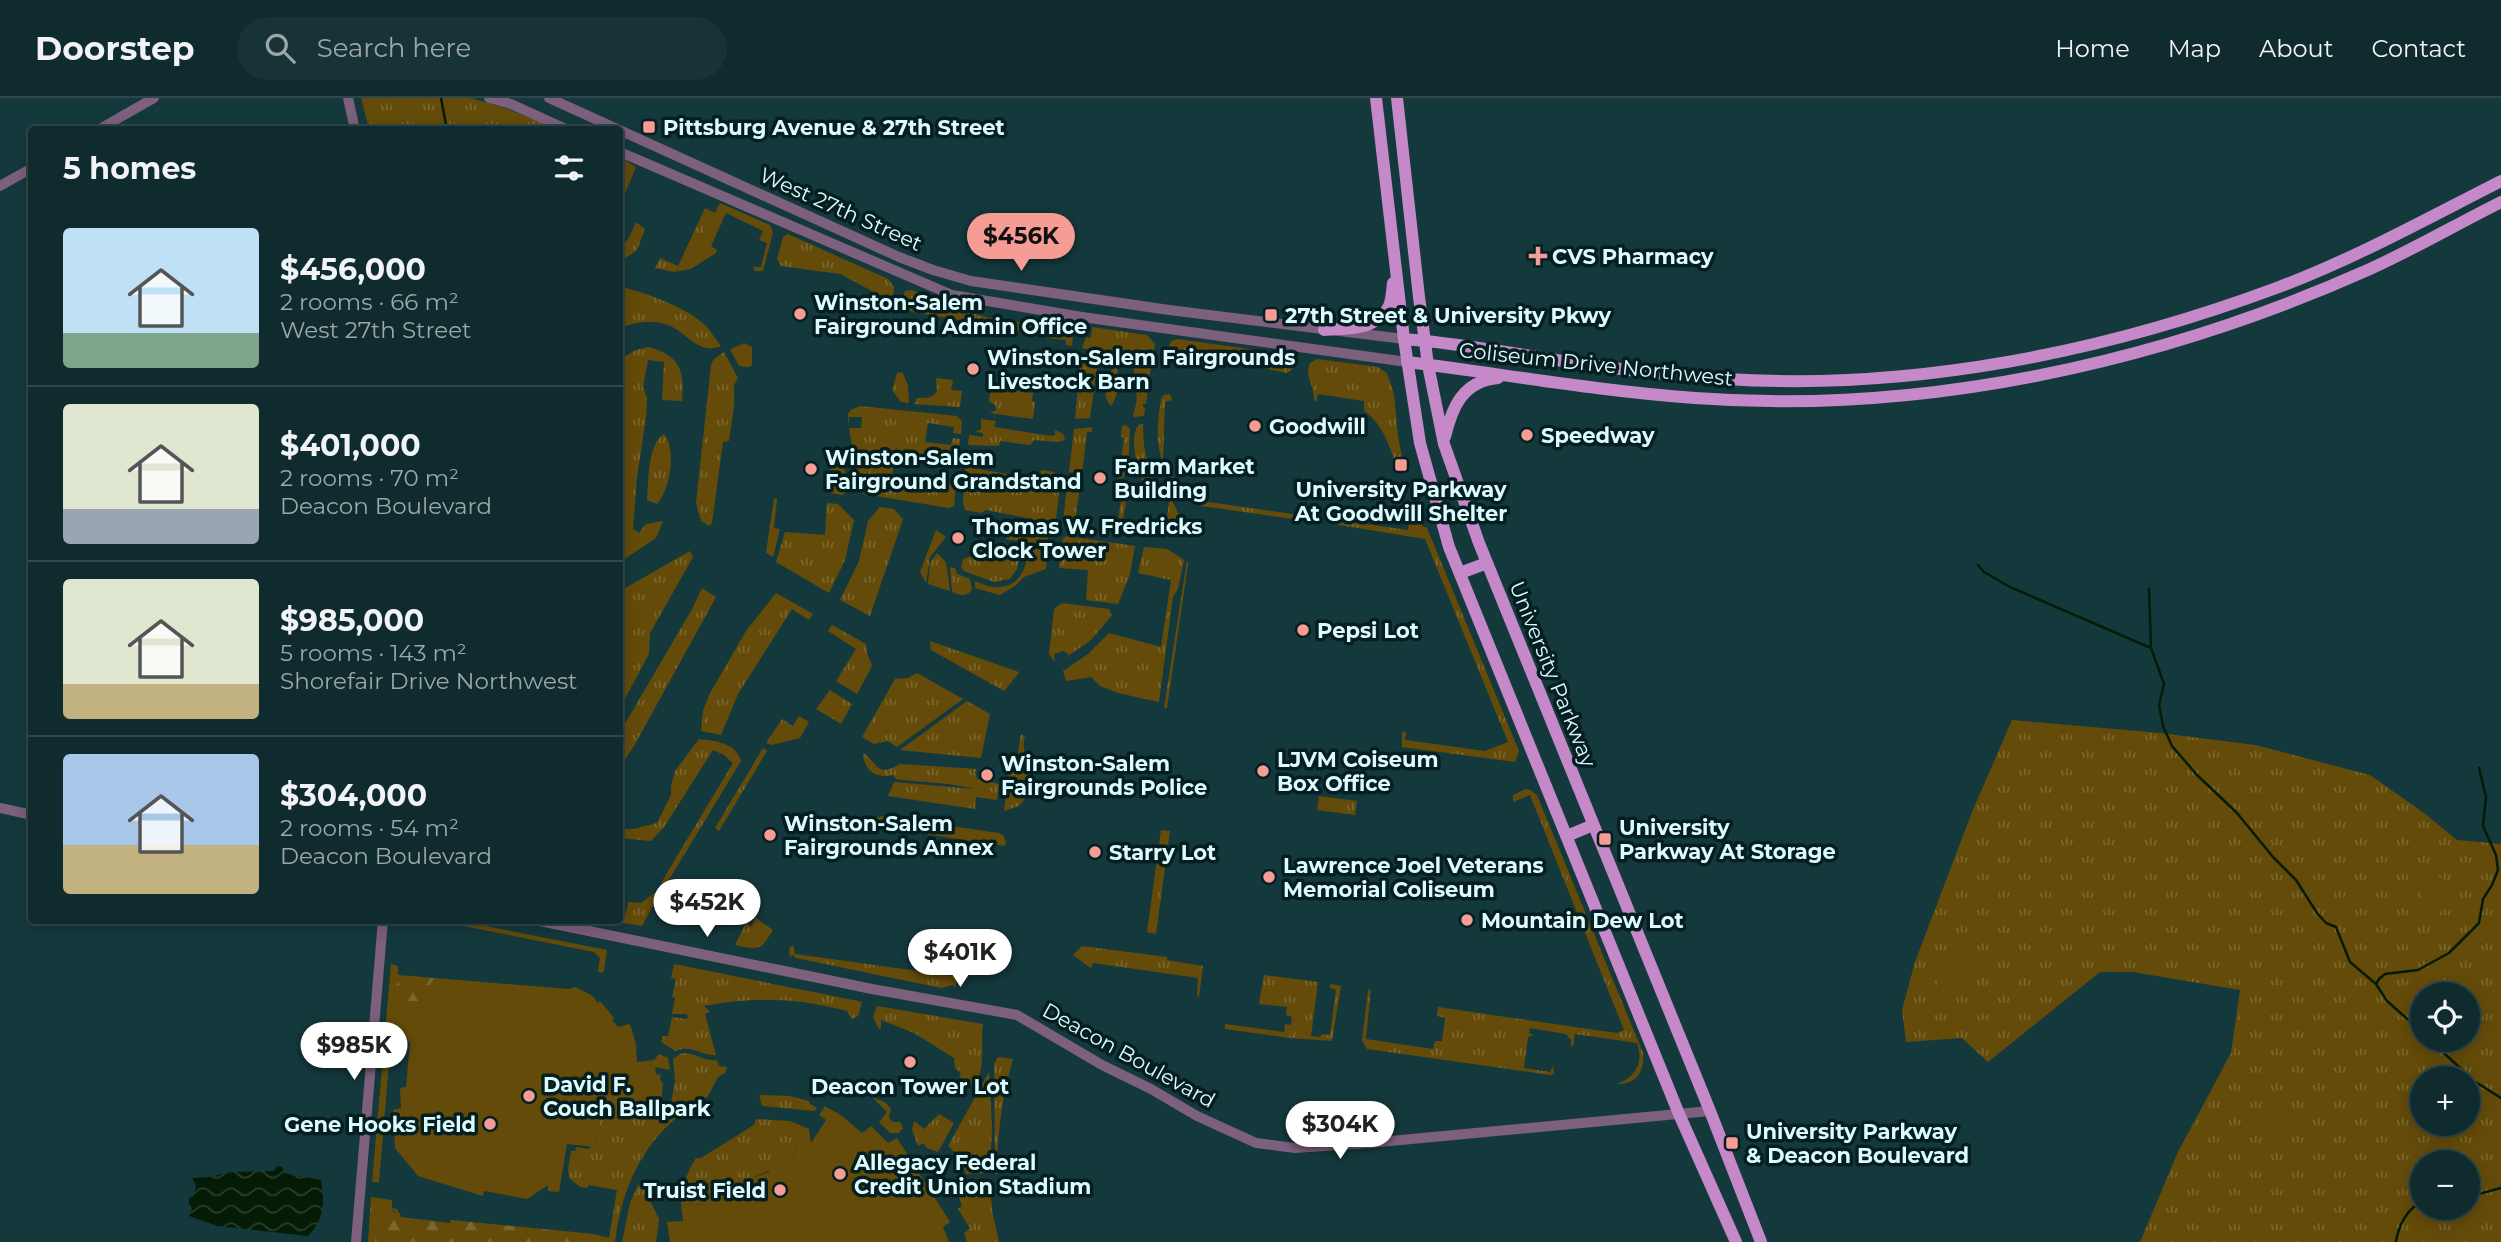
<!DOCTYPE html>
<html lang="en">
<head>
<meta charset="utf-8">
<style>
  body { margin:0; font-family:Montserrat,sans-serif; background:#183336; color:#f1f3f6; height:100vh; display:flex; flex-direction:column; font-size:26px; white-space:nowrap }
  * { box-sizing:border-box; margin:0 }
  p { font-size:23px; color:#9ba7aa }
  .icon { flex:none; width:38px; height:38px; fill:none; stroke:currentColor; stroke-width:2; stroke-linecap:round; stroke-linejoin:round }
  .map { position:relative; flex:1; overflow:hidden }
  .side { position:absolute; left:28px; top:28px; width:595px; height:798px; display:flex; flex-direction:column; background:#0f2b2e; border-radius:7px; box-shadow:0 4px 18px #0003,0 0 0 2px #2f474a }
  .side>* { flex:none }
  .buttons { position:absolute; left:2410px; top:884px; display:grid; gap:14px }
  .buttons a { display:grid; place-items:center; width:70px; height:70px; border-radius:50%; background:#0f2b2e; box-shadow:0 4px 18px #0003,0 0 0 2px #2f474a; font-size:35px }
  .price { position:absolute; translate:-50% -60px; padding:0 16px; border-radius:24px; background:#fff; color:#222; font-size:23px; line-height:46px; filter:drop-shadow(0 2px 4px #0008) }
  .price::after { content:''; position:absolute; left:50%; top:42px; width:21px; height:16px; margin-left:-10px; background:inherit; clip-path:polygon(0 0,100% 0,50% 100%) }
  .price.current { background:#f59c94; color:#111 }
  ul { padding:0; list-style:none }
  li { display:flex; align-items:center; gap:21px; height:175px; padding:0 35px }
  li+li { border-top:2px solid #2f474a }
  li span { display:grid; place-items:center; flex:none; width:196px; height:140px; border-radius:7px; color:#555 }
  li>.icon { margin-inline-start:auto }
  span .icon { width:84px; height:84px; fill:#fffc; stroke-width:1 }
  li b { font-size:30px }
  h2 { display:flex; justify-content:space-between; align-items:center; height:84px; padding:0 35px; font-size:30px }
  header { display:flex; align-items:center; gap:42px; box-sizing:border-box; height:98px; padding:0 35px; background:#0f2b2e; border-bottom:2px solid #2f474a }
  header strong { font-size:33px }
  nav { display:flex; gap:38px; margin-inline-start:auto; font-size:24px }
  .search { width:490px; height:63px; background:#183336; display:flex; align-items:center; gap:18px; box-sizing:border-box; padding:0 24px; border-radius:38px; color:#9ba7aa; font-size:26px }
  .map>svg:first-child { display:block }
  .grass { fill:url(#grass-tufts); fill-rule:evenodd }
  .forest { fill:url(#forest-firs) }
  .garden { fill:#644b0a }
  .water { fill:url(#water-waves) }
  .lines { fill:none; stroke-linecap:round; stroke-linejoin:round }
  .stream { stroke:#041c06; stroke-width:2.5 }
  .tertiary { stroke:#7d5f7e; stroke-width:10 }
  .primary { stroke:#c588c8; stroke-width:12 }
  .poi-dot { fill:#f59c94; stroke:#051f21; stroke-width:2.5 }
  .labels { text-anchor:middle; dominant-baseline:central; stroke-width:7; stroke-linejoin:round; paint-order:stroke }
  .poi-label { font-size:21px; font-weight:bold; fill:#ddfbff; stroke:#051f21; text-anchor:start }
  .street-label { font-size:21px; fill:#ddfbff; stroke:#051f21 }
</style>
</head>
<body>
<header>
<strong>Doorstep</strong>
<div class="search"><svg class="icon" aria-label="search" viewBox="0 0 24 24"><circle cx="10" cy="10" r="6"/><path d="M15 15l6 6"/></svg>Search here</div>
<nav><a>Home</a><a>Map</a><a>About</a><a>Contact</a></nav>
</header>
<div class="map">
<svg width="2501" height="1144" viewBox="0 0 2501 1144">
  <defs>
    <pattern id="grass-tufts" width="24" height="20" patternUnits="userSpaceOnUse" patternTransform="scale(1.75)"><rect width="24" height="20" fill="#644b0a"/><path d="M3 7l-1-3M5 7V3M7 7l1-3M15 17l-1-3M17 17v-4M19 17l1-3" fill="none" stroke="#7a662f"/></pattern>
    <pattern id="forest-firs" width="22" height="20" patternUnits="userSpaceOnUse" patternTransform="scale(1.75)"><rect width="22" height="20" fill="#644b0a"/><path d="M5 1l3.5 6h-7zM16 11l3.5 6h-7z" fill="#7a662f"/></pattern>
    <pattern id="water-waves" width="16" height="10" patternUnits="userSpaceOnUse" patternTransform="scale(1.75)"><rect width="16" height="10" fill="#041c06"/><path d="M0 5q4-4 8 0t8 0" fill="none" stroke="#283e2b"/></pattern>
  </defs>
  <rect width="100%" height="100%" fill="#14393d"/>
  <path class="grass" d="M361,0H471L505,10L558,31L458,32L422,29L421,31H369Z
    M620,59L636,69L624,98L620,99Z
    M705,110L715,115L689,163L674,174L655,170L660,160L678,168Z
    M636,124L645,131L637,152L626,160L620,153L629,139Z
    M788,136L888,181L894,189L893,199L885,200L840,176L781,168L777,161L783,139Z
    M620,188C647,196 686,208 707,229C712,235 716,242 721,248C699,258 687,234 668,227C651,221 636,224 620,230Z
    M911,192L947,204L950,210L990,220L1058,230L1063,225L1070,226L1067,237L1073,238L1072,248L1066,247V242L1047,240L1048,235H1043V237L913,214C902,209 900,204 905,193Z
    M1092,229L1147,237L1155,246L1152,260L1132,261L1082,250L1086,239L1091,240Z
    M1178,241L1292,257L1293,270L1287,275L1228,263L1175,261L1169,258L1168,251L1171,243Z
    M744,245L752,249V267L749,269L739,268L731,253V251Z
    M648,249C680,257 685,273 682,303L662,302L664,264L648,262L643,289L647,300L646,319L637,379L633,431L639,435L646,426L663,423L656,440L620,464V261L636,252Z
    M724,254L738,280L734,287V308L729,343L723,344L712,425L709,428L701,423L696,405L711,267L714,261Z
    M1081,257H1091L1098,263L1090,320L1075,321Z
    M1317,261L1378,269L1387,275L1394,296L1398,339L1405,374H1399C1391,353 1384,326 1364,313V303L1318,296L1316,303H1314C1315,288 1304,279 1310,265Z
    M1116,269C1121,279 1118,299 1111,308C1102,299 1106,286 1108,275Z
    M1137,269H1151L1146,306H1143V309L1145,310L1144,318L1134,319L1133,316C1141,297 1133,288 1134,270Z
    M902,274L908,287L909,305L901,304L892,292L897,275Z
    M936,280L953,282L951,292L962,293L960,309L914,306L917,300C926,299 931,302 937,293Z
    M991,289L1033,295L1032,303L1035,304L1033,321L990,315L996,312V308L989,303Z
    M1170,296L1172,302L1165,304L1163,362L1169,363L1174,382L1194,402L1313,419L1314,413L1317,412L1315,424L1195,407C1158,368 1153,353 1161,301L1164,297Z
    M860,308L957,318L962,323L961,336L953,335L954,329L928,325L925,344L951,347L953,340L960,341L958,367L895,357L892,376L956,387L954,408L949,410L864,396L859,391L849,330H861L862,319H849V329L848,316L851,312Z
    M981,321L996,323L994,329L1052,338L1055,337V332L1063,336L1065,342L1057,344L1034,342L1030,347L1000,343L999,348L968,347L969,337L983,339V335L975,334L981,331Z
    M1143,326C1143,347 1146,373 1161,388L1143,385C1137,367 1129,343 1138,327Z
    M1126,327L1130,331L1129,354L1124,379L1118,381L1124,340L1121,339L1122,328Z
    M1092,329V334H1087L1082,375L1069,374L1074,331Z
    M664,336C677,352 670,391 657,406L647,402C649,383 647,347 664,336Z
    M835,350L842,351L848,393L842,397L830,395L831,367L834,366Z
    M966,363L974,364L973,370L1040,382L1041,372L1054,374L1061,378L1056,422L1049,426L1036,424L1032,421L986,412L981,415L965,412L963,405Z
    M1068,379L1081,381L1076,417L1079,418V425L1063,423Z
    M1123,387L1163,393L1172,402L1189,439L1146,436L1147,426L1166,428L1169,403L1127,397L1123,422L1139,424L1137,435L1110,430L1111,422L1118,423Z
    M774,400L777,401L774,430L780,431L773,459L766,455Z
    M827,405L838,406L854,422L845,462L829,495L776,464L785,434L825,437Z
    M880,409L894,411L903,421L870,518L840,502L859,463L868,423Z
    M1334,414L1336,422L1408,432L1409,424H1422V428L1427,430L1519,653L1515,664L1402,649V634L1404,633L1406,635L1405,642L1485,653L1508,644L1425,441L1333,426L1329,423L1331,416Z
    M1009,429L1042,434L1048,438L1046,471L1024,479L1015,488L1000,497L975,490V483C1006,499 1029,483 1027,448L1023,444L1006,441Z
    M936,432L946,439L930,459L926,485L920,474Z
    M1067,438L1135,448L1130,476L1118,506L1086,502L1088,472L1059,470L1063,440Z
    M982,441C995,448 1008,443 1021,451L1017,471L1010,481L994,484L964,473L961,469L963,461C976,457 980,454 982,441Z
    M1144,449L1167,451L1184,462L1178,491L1173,499L1159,604L1118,595L1100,588L1091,579L1066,583L1063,573L1088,556L1109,535L1161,549L1171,482L1138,475Z
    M690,453L693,459L650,535L649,556L620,610V493Z
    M937,455L946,464L950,493L928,486L930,465Z
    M1187,462L1188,466L1167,610H1164Z
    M950,469L955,470L957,476L970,481L972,492C965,500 961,497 952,494Z
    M702,490L716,499L634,648L620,669V634L691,513Z
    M776,495L813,516L809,522L792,511L738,596L721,637L701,633L703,613L709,597L746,533Z
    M1062,505L1109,511L1112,517L1091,542L1057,566L1069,557L1064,553L1054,556L1055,564L1049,556L1054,511Z
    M832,527L866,546L867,555L872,568L857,596L836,583L856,551L828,533Z
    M930,543L1019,574L1018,576L1004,593L931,552Z
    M917,575L963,601L897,649L888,643L874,646L862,639L895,581L908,580Z
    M830,592L852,606L841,626L816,611Z
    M967,603L990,616L981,660L900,652Z
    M799,618L809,624L800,640L771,647L766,645L782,621L793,628Z
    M2012,622L2160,635L2255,647L2370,677L2424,715L2457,742L2501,746V1144H2140L2178,1054L2231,955L2240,892L2133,874H2100L1988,964L1962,940L1906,944L1902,912L1915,864L1972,714ZM2422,896H2468V942H2422ZM2422,980H2468V1026H2422ZM2422,1064H2468V1110H2422Z
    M1021,636L1025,639C1021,647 1028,679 1035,687L1019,708L1004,713L1009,673L1029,675V671L1024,670L1018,654Z
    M699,641C716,643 736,645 741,663L667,785H661L733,665L724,657L713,652L664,729L651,743L620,740V731H634L657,725L671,697V688L675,673Z
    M763,650L767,653L719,733L715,730Z
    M863,655C880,666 875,680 900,666L977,671L975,674L977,681L999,686L997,702L976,699L975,711L888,698L894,684L975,691L949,686L902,682L896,681L893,677C876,681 864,673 863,655Z
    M1526,691L1530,692L1537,697L1643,955C1645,973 1636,987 1617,986C1636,979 1644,964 1637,945L1575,936L1573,948H1571V942L1566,936L1530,930L1529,935L1534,937L1528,939L1524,970L1550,974L1553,968L1554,976L1550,977L1367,951L1362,942L1368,893L1371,891L1366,941L1433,951L1435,943H1442L1445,920L1437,918L1438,909L1609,934L1617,935L1624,932L1530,697L1513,704V697Z
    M1319,698L1357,703L1355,717L1317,712Z
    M1161,732L1170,733L1156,836L1147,834Z
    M654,795L657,800L642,828L611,823L620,822V814L626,815L628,804L641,805Z
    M756,820L773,832C760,853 760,852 735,847L746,825L751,828Z
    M793,847L795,856L954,878L958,871L960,872L955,890L953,887L941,890L796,860L793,857L790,859L789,850Z
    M1082,848L1167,859V862L1203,868L1199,899L1197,898L1198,880L1093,865L1091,870L1073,857Z
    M674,866L858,903L862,904L858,918L852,921L847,913C799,900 754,898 704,908L710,914L705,916L716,957C700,958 694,946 675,953L661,944L663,938H668L672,919L686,921L689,919L686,916H672L675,900L672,899L676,881L671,880Z
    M1264,877L1318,884L1311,938L1320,939L1322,936L1330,937L1336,892L1329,889L1331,886L1341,888L1332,943L1289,940L1292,919L1286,917L1287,909L1259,906Z
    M877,908L983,926C980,947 986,969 975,988L959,979L961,975L955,970L954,960L914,935L881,922V930L879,931L873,919Z
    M682,955C696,954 704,964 717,962L719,968L727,969L725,975L718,979L708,998L691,1009L686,1006L673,1008L671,1005L675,982L673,961Z
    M998,959L1013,961C1002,999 997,1036 997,1076H995L994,966Z
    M989,974L992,1028L990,1075L966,1076L960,1059L948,1048Z
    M759,997L790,998L809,1003V1005L817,1010L814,1013L762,1008Z
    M685,1009L688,1011C643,1042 621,1092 615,1144H594V1136L609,1140L617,1092L588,1087V1090L580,1089L569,1080L568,1071L571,1053H575L576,1049L589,1051L590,1049H595L600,1014L658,1019L672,1011Z
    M939,1016L954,1025L938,1054L927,1050L923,1045L918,1048L912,1032L914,1023L924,1031Z
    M756,1021L790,1023V1028L799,1040L790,1068L778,1064L777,1069L750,1081L723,1107L681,1106C681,1090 687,1074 696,1060H701L754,1027Z
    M990,1081L992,1112L999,1144H967L964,1135L970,1130L958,1111L962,1108L956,1091L957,1083Z
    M638,1087H642L659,1121L656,1144H622L630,1105Z
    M371,1099L392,1102V1110L397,1111L400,1116L392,1112L376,1117L375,1144H368Z"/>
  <path class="forest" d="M412,878L434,880L423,903L394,905L396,885Z
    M387,1111L400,1116L401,1119L450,1125L451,1122L594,1136V1144H375V1117Z"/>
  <path class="garden" d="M720,105L770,127L773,134L763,173H755L753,169H761L767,145L759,142L763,133L726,115L711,148L717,152L716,155L691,171L674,174L689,163Z
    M882,718L999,735L1003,737L1006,743L1005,748L871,728L869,722Z
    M2439,779L2454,786C2457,803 2445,817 2428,815L2421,807L2422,789L2430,780Z
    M438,823H460L607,852L604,873L601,875L598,873L600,860L594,854Z
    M1965,862L1976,868C1986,889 1949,914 1937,890C1937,872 1948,862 1965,862Z
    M391,866L398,868V877L412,878L396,886L395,904L422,903L434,880L569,891L575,889L593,898L598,905L600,903L614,920L612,922L618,929L629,926L631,929L636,947L637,964L654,962L659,956L668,960L670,972L655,969L656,976L661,977L660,982L663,985L661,1008L663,1011L666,1008L665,1012L658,1016L650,1015V1019L600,1014L595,1049L567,1046L559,1094L548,1093V1087L527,1101L484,1093L483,1098L418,1078L395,1050L393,1012L401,1010L400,990L406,989L410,944L391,942L379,1084H372Z
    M1225,926L1284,934L1285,926L1291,927L1289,940L1225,931Z
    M871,998L886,1005L891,1011L889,1020L893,1024H900L903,1030L899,1035H890L879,1024L887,1014Z
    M825,1008L842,1018L862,1035L871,1028L888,1045L897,1040L950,1124L943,1129L949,1144H670L667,1124L683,1123L681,1106L723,1107L724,1098L729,1100L733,1092L738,1094L750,1081L769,1074L768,1069H777L778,1064L790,1068L799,1040L789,1028L790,1023L809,1031L811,1045L826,1022L819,1017Z
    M2283,1008L2292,1012L2297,1020C2295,1031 2289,1041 2277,1041C2263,1035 2259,1024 2270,1012Z"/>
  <path class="water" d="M277,1068L282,1069L284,1075L321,1082C325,1104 324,1122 308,1138L217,1128L189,1118L192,1110L189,1106V1100L194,1098L196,1087L192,1080L208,1079L232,1074L274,1073Z"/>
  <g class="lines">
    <path class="stream" d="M441,0L447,32
      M1978,467L1984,474L2010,489L2151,550
      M2149,491L2151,550L2164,586L2159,607L2163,628L2172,648L2197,677L2237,715L2273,759L2296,782L2317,815L2326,825L2336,829L2350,864L2376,886L2387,903L2422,934
      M2376,886L2379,881L2385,876L2418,872L2449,855L2479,825L2483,801L2492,787L2498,772L2496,757L2483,728L2486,699L2479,670
      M2430,942L2474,983L2501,1000
      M2468,1099L2501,1090
      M2396,1144C2398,1129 2407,1110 2422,1104"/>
    <path class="tertiary" d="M348,0L355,32
      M489,0L511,6L568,32
      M549,0L899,159L933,172L971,183L1169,212L1404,241
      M98,32L154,0
      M620,54L952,197L1082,219L1407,264
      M0,88L32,70
      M0,710L32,717
      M535,822L872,891L1017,917L1102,967L1151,991L1197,1018L1256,1045L1295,1050L1369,1045L1710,1013
      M356,1144L383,822"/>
    <path class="primary" d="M1376,0L1404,241L1420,345L1449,449L1679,1016L1736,1144
      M1397,0L1419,199L1428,267L1444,346L1479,445L1710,1013L1761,1144
      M1324,232C1347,230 1377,233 1389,208C1392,201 1392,192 1393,185
      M1404,241C1474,246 1543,262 1613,270C1650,275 1689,278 1726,281C1914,293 2105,254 2279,189C2356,160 2428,120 2501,83
      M1407,264C1503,276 1598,293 1695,300C1925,317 2160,265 2370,171C2414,151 2457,126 2501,104
      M1445,339C1452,309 1463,283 1498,280
      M1460,475L1487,465
      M1567,738L1593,727"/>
  </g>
  <g class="poi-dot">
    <rect x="642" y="22" width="14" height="14" rx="3.5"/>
    <path d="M1534.5 147.5h7v7h7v7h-7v7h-7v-7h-7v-7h7z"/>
    <circle cx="800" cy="216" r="7"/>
    <rect x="1264" y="210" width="14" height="14" rx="3.5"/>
    <circle cx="973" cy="271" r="7"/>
    <circle cx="1255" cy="328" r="7"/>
    <circle cx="1527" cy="337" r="7"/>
    <rect x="1394" y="360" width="14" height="14" rx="3.5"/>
    <circle cx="811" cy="371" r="7"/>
    <circle cx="1100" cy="380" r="7"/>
    <circle cx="958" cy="440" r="7"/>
    <circle cx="1303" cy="532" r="7"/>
    <circle cx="1263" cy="673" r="7"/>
    <circle cx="987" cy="677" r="7"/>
    <circle cx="770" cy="737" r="7"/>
    <rect x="1598" y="734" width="14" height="14" rx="3.5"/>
    <circle cx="1095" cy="754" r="7"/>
    <circle cx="1269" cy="779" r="7"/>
    <circle cx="1467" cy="822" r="7"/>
    <circle cx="910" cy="964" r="7"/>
    <circle cx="529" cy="998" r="7"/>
    <circle cx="490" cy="1026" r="7"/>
    <rect x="1725" y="1038" width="14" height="14" rx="3.5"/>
    <circle cx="840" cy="1076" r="7"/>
    <circle cx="780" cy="1092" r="7"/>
  </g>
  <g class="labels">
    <g class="poi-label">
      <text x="663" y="29">Pittsburg Avenue &amp; 27th Street</text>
      <text x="1552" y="158">CVS Pharmacy</text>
      <text x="814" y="204">Winston-Salem<tspan x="814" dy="24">Fairground Admin Office</tspan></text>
      <text x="1285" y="217">27th Street &amp; University Pkwy</text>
      <text x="987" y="259">Winston-Salem Fairgrounds<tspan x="987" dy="24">Livestock Barn</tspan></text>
      <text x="1269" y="328">Goodwill</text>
      <text x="1541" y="337">Speedway</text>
      <text x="825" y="359">Winston-Salem<tspan x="825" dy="24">Fairground Grandstand</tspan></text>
      <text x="1114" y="368">Farm Market<tspan x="1114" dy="24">Building</tspan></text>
      <text x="1401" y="391" text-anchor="middle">University Parkway<tspan x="1401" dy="24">At Goodwill Shelter</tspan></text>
      <text x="972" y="428">Thomas W. Fredricks<tspan x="972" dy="24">Clock Tower</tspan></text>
      <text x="1317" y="532">Pepsi Lot</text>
      <text x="1277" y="661">LJVM Coiseum<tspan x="1277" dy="24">Box Office</tspan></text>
      <text x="1001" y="665">Winston-Salem<tspan x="1001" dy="24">Fairgrounds Police</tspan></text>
      <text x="784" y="725">Winston-Salem<tspan x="784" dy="24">Fairgrounds Annex</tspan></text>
      <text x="1619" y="729">University<tspan x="1619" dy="24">Parkway At Storage</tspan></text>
      <text x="1109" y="754">Starry Lot</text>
      <text x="1283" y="767">Lawrence Joel Veterans<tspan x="1283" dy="24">Memorial Coliseum</tspan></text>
      <text x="1481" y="822">Mountain Dew Lot</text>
      <text x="543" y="986">David F.<tspan x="543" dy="24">Couch Ballpark</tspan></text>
      <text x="910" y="988" text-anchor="middle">Deacon Tower Lot</text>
      <text x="476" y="1026" text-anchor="end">Gene Hooks Field</text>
      <text x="1746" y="1033">University Parkway<tspan x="1746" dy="24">&amp; Deacon Boulevard</tspan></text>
      <text x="854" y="1064">Allegacy Federal<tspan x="854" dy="24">Credit Union Stadium</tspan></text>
      <text x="766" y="1092" text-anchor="end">Truist Field</text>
    </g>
    <g class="street-label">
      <text transform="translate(841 111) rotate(24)">West 27th Street</text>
      <text transform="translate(1596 266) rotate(6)">Coliseum Drive Northwest</text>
      <text transform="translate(1553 576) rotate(68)">University Parkway</text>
      <text transform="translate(1129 957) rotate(29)">Deacon Boulevard</text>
    </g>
  </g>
</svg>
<div class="buttons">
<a><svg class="icon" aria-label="locate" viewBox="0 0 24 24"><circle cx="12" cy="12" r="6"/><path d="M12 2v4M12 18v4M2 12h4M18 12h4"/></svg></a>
<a>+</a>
<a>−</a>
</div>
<b class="price current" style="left:1021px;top:175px">$456K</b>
<b class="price" style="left:707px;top:841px">$452K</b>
<b class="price" style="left:960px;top:891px">$401K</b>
<b class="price" style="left:354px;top:984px">$985K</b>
<b class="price" style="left:1340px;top:1063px">$304K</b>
<section class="side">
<h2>5 homes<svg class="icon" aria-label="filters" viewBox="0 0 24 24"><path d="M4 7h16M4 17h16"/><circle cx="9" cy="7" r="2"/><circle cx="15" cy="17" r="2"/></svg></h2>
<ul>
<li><span style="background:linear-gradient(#bfe0f5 75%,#7fa58c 0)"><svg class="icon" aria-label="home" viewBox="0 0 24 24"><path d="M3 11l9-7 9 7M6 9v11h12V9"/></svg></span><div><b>$456,000</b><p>2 rooms · 66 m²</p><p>West 27th Street</p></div></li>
<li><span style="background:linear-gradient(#dfe7d0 75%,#9aa5b1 0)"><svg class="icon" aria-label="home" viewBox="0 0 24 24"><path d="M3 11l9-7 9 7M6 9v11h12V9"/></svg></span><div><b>$401,000</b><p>2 rooms · 70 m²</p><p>Deacon Boulevard</p></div></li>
<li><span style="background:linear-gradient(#dfe7d0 75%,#c2b280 0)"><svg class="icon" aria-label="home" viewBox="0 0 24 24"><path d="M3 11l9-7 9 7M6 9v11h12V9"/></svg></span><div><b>$985,000</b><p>5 rooms · 143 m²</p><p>Shorefair Drive Northwest</p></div></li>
<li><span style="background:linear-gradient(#a9c7e8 65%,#c2b280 0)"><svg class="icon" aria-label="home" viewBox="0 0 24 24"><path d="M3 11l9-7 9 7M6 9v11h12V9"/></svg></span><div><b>$304,000</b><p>2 rooms · 54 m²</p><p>Deacon Boulevard</p></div></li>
</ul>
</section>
</div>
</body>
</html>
